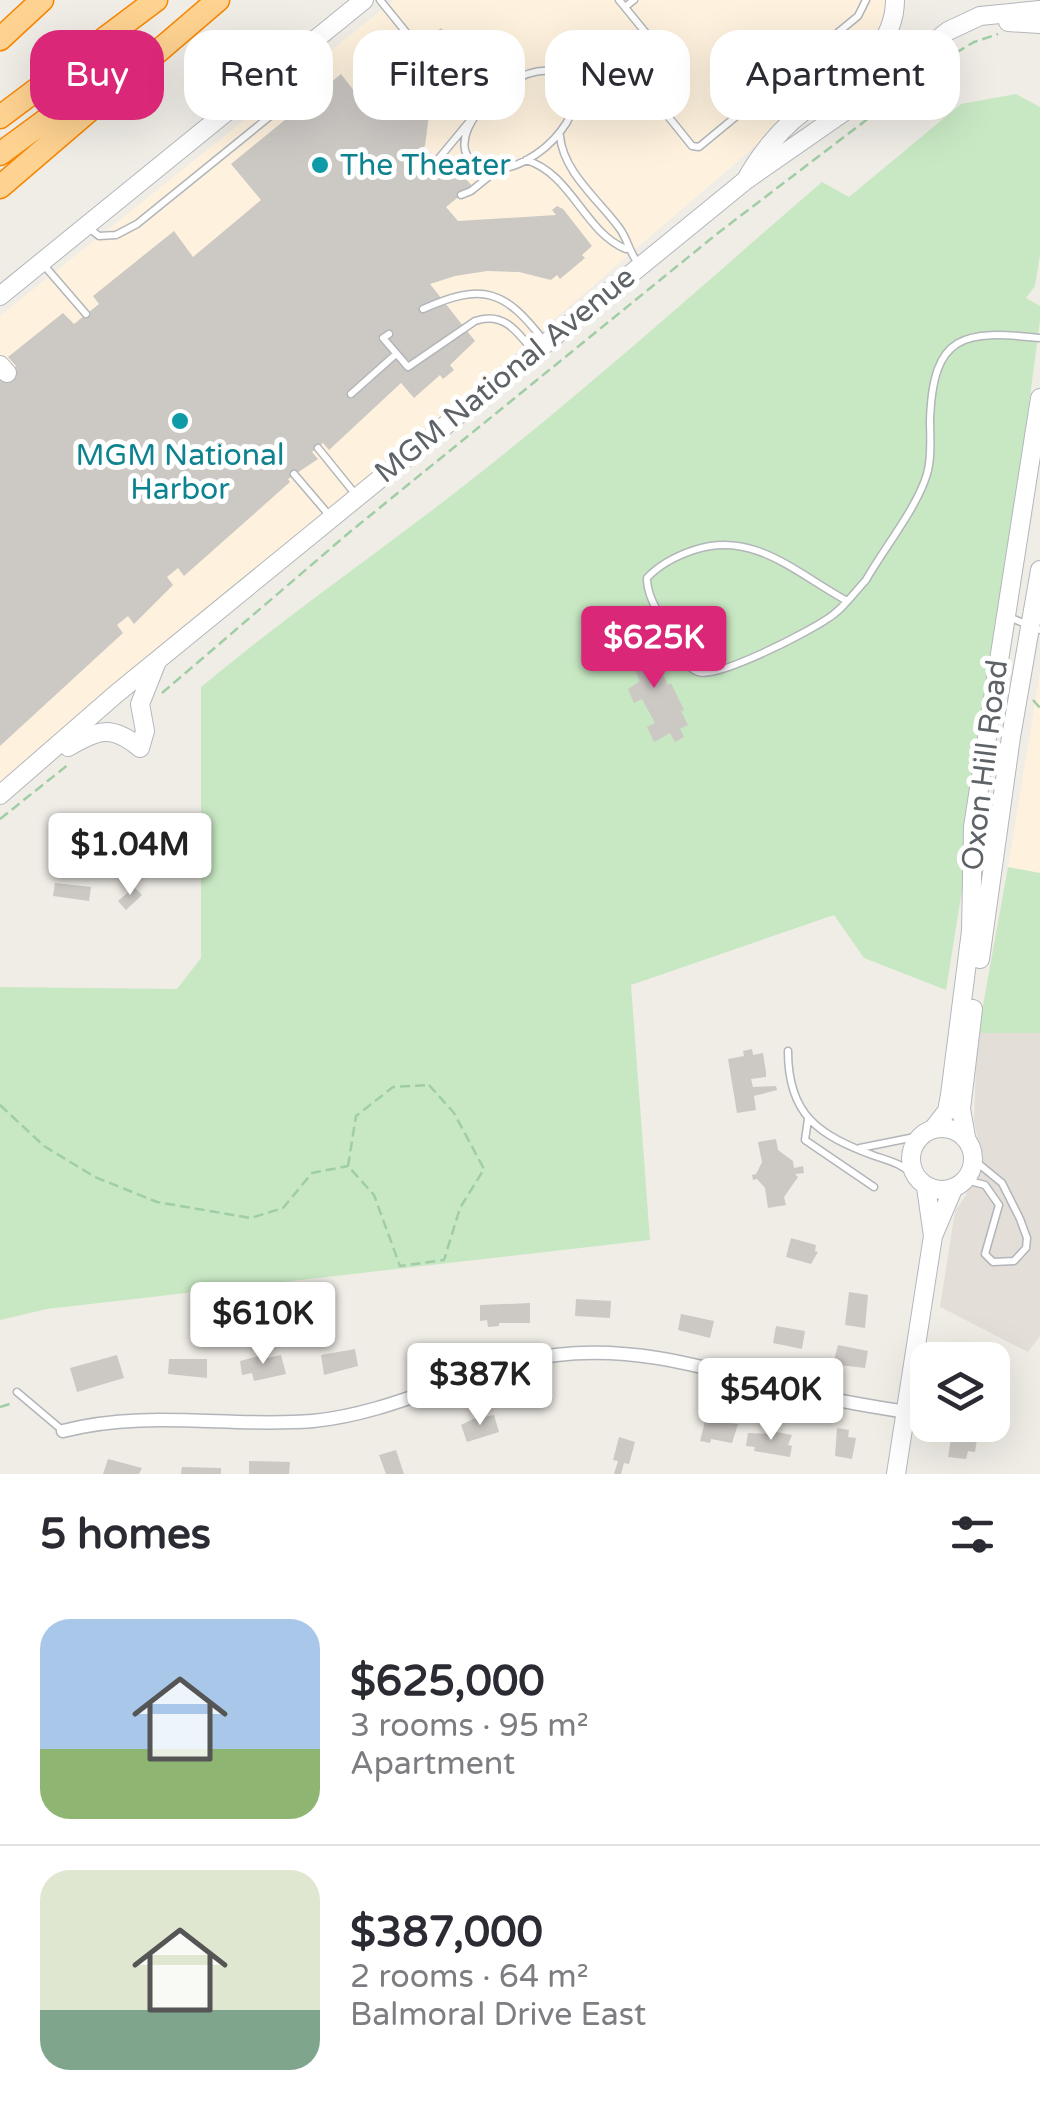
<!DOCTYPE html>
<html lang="en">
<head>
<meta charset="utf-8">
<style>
  body { margin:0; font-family:"Varela Round",sans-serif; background:#f7f7f7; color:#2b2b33; height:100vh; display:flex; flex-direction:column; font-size:38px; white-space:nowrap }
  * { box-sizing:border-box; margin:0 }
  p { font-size:32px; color:#7c7c81 }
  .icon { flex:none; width:55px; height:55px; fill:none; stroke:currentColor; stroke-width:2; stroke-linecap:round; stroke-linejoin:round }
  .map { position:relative; height:1474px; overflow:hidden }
  .sheet { display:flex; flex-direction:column; background:#fff; flex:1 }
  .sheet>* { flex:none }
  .hud { position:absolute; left:30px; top:30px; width:980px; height:90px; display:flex; gap:20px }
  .fabs { position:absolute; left:910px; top:1342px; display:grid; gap:20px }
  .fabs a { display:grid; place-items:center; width:100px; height:100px; border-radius:20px; background:#fff; box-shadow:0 10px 40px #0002; font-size:50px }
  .price { position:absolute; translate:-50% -85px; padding:0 22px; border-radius:10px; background:#fff; color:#222; font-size:32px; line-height:65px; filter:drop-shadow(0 2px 5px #0008) }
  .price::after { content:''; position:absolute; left:50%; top:60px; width:30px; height:22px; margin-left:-15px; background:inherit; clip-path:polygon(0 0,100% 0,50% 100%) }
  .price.active { background:#db2777; color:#fff }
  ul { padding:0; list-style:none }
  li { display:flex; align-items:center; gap:30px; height:250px; padding:0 40px }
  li+li { border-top:2px solid #e1e1e2 }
  li span { display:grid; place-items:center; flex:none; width:280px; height:200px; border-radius:30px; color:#555 }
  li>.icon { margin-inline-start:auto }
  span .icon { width:120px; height:120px; fill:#fffc; stroke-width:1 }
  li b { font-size:42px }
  h2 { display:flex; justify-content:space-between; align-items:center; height:120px; padding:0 40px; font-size:42px }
  .pill { padding:0 35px; border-radius:30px; background:#fff; box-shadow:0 10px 40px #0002; font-size:35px; line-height:90px }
  .pill.active { background:#db2777; color:#fff }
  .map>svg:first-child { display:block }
  .commercial { fill:#fef2de }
  .education { fill:#e3ded8 }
  .green { fill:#c8e8c3 }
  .building { fill:#ccc8c4 }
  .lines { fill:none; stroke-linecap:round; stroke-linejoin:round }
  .lane-casing { stroke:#b2b5b9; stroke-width:9 }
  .street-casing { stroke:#b2b5b9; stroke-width:15 }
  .secondary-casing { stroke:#b3b7bb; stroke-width:20 }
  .highway-casing { stroke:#f78600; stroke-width:25 }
  .path { stroke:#9fcea5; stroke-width:2.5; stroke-dasharray:10 5; stroke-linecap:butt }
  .lane { stroke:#fff; stroke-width:6 }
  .street { stroke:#fff; stroke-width:12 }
  .secondary { stroke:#fff; stroke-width:18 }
  .highway { stroke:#fed290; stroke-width:22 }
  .culture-dot { fill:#0f9aa8; stroke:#fff; stroke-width:4 }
  .labels { text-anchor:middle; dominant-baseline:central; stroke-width:10; stroke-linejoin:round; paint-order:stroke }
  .culture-label { font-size:30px; fill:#0d838f; stroke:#fff; text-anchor:start }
  .street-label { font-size:30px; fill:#5e6367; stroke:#fff }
</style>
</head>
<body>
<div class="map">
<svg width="1040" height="1474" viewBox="0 0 1040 1474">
  <rect width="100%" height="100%" fill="#f0ede7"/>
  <path class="commercial" d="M394,0H888V10L877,41L42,761L0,792V316Z
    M1040,672V873L1008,867Z"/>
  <path class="education" d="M977,1033H1040V1336L1028,1352L940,1307L955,1211L966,1195L981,1156L974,1121Z"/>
  <path class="green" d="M1016,94L1040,107V255L1035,286L1026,298L1040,306V320L981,771L946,990L864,958L834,915L631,985L650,1240L47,1309L0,1320V987L177,989L201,958V687C303,602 413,529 515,445C620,360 720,270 822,182L849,197L961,104Z
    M1008,867L1040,873V1033H978Z"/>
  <path class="building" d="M441,28L470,66L438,97L429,115L425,146L406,159L420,176L446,155L472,186L446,207L458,221L556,215L552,210L557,206L563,209L592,246L582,255L585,258L560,279L557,275L551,280L519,272L487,271L455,276L430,284L475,341L450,365L454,370L443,379L440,375L414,398L401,383L329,450L323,443L312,452L318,459L288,479L290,482L184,576L178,568L167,577L173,585L134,624L128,616L117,625L123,633L0,746V378L16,366L8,357L63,313L74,324L99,304L93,296L174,231L193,257L261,200L231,164L341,74L358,96Z
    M633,628L642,646L646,644L656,673L661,671L668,685L671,683L684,710L681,711L688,725L680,729L684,737L675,742L670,733L654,742L647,727L655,723L642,699L634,703L628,689L640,681L617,636Z
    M145,822L155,837L124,856L114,841Z
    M55,883L91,887L89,901L53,896Z
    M134,887L142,895L126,910L118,901Z
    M752,1049L753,1055L763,1053L766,1072V1077L751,1079L753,1087L776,1086L777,1090L754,1096L756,1110L737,1113L728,1059L744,1056L743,1051Z
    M776,1139L778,1150L793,1161L794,1168L803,1166L804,1173L795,1174L798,1177L784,1197L786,1205L768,1208L765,1188L757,1179L753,1180L752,1175L756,1174L762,1162L758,1142Z
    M791,1238L816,1245L815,1251L818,1252L811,1264L786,1257Z
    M849,1292L868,1295L865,1328L845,1325Z
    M576,1299L611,1301L610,1318L575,1316Z
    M530,1303V1323H499V1326L488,1327L487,1320L480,1321V1305Z
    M681,1314L714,1321L710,1338L678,1330Z
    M776,1326L805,1331L802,1349L773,1343Z
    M838,1345L868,1351L865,1368L839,1365L840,1362L834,1360Z
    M355,1349L358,1366L324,1375L321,1355Z
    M117,1355L124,1378L77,1392L70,1368Z
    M262,1355L263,1359L281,1355L286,1374L254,1381L252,1373L242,1375L240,1361Z
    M169,1359H207V1378L168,1374Z
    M494,1415L499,1432L467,1442L461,1425L473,1419Z
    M705,1421L738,1424L732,1443L711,1439L710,1443L700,1441Z
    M837,1428L849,1430L848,1437L856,1438L852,1459L835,1456Z
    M772,1431L792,1435L788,1445L792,1446L790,1457L754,1451L755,1447L746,1446L748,1433L772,1434Z
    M952,1433L977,1439L975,1452L968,1451L966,1459L948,1457Z
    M619,1437L635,1442L629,1464L624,1463L621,1474H614L618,1461L613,1460Z
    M396,1450L404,1474H386L379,1455Z
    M108,1459L142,1468L139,1474H103Z
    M249,1461L290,1462L289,1474H249Z
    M182,1467L221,1468V1474H181Z"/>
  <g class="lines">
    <g class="lane-casing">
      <path id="lane" d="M380,0L418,47
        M619,0L673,66L656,79L652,88L655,100L692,146L699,147L858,16L866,0
        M625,7L634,0
        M548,71C616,90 535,179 487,168C426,153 503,67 548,71Z
        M560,136C563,172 599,200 620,229C628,240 629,252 638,263
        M526,160C572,174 584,232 626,249
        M435,163L469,122
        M461,195L471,191L497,170
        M89,228L99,236L116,235L137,224L316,79L321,40
        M42,263L86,314
        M423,309C483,282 505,290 544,341
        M389,334L383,338L408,367L475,321C503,311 517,331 533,351
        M351,394L396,354
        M318,448L356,495
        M294,474L329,515
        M847,601C797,574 754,530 694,550C676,556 659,565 647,578C647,597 659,613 667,628C675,642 683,667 698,672C718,679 808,632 827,619C842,610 854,593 866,580C884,548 917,508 927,474C932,457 930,437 930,420C933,333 964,330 1040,338
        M1009,617L1040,630
        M788,1051C788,1115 818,1135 875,1156C893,1162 902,1164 916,1177
        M808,1119L805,1140L874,1187
        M860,1148L920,1136
        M966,1180L985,1185L999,1205L985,1254L993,1262L1014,1261L1026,1248L1027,1238L1020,1219L1002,1183L974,1160
        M17,1392L62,1430"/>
    </g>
    <g class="street-casing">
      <path id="street" d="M63,1431C146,1409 230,1428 313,1421C397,1413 473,1366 556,1355C637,1345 710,1369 788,1389C827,1399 867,1406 907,1412"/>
    </g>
    <g class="secondary-casing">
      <path id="secondary" d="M1008,22L1040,24
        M748,176C761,154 774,137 792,121C831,86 895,59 895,0
        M0,296L364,0
        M0,365L7,373
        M68,747C99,730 111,724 140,748L145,731L140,704L156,664
        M0,795L116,694L746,180L861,100L948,31L980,16L1040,10
        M980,959L1011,737L1040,570
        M911 1159a31 31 0 1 1 62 0a31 31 0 1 1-62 0Z
        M933,1129L947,1111L950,1095L971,931L973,827L1040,398
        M966,1137L961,1109L973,1009
        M933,1236L953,1189
        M896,1474L933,1236L926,1187"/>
    </g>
    <g class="highway-casing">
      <path id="highway" d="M0,39L42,0
        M0,117L156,0
        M0,154L122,64
        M0,187L218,0"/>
    </g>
    <path class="path" d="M162,693L351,531L718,233L949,57L974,42L998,34
      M1033,700L1040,708
      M0,819L69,764
      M429,1085L454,1113L484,1169L460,1208L444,1260L400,1266L374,1195L348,1166L356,1116L393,1087Z
      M0,1105L44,1146L95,1177L157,1202L251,1218L283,1208L312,1173L348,1166
      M0,1407L13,1403"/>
    <use href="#lane" class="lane"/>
    <use href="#street" class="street"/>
    <use href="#secondary" class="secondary"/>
    <use href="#highway" class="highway"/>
  </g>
  <g class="culture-dot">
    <circle cx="320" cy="165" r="10"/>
    <circle cx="180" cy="421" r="10"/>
  </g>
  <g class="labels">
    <g class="culture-label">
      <text x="340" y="165">The Theater</text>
      <text x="180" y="455" text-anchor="middle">MGM National<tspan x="180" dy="34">Harbor</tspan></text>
    </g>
    <g class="street-label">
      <text transform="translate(505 375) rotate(-39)">MGM National Avenue</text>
      <text transform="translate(985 765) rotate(-83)">Oxon Hill Road</text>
    </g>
  </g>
</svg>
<div class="fabs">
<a><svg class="icon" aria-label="layers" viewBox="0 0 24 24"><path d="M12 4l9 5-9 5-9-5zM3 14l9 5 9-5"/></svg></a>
</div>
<b class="price active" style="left:654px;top:691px">$625K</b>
<b class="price" style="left:130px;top:898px">$1.04M</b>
<b class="price" style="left:263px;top:1367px">$610K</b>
<b class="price" style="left:480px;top:1428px">$387K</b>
<b class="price" style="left:771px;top:1443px">$540K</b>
<div class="hud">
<a class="pill active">Buy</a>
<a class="pill">Rent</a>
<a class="pill">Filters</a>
<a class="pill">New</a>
<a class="pill">Apartment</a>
</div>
</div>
<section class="sheet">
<h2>5 homes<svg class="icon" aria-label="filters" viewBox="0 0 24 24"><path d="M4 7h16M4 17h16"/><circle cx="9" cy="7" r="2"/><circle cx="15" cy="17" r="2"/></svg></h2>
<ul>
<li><span style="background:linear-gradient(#a9c7e8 65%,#8fb573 0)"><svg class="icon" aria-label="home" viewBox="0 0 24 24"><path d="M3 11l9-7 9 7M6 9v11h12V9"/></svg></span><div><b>$625,000</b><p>3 rooms · 95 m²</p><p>Apartment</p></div></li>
<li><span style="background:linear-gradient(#dfe7d0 70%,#7fa58c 0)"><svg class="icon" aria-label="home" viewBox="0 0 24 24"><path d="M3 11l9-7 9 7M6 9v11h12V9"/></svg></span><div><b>$387,000</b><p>2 rooms · 64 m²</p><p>Balmoral Drive East</p></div></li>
</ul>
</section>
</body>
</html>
